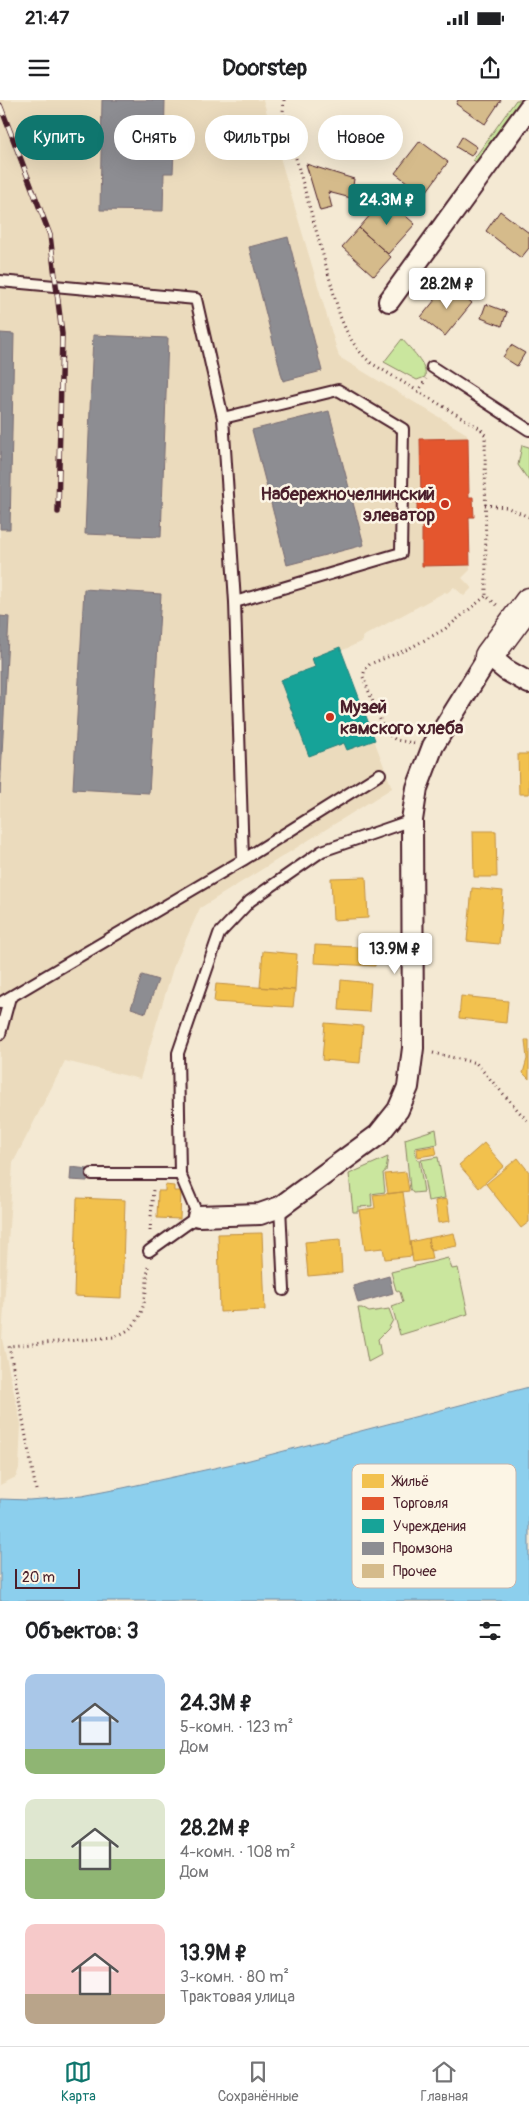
<!DOCTYPE html>
<html lang="ru">
<head>
<meta charset="utf-8">
<style>
  body { margin:0; font-family:Pangolin,sans-serif; background:#f6f6f6; color:#202124; height:100vh; display:flex; flex-direction:column; font-size:19px; white-space:nowrap }
  * { box-sizing:border-box; margin:0 }
  p { font-size:16px; color:#757577 }
  .icon { flex:none; width:28px; height:28px; fill:none; stroke:currentColor; stroke-width:2; stroke-linecap:round; stroke-linejoin:round }
  .map { position:relative; height:1501px; overflow:hidden }
  .panel { display:flex; flex-direction:column; background:#fff; flex:1 }
  .panel>* { flex:none }
  .guide { position:absolute; left:15px; top:15px; width:500px; height:45px; display:flex; gap:10px }
  .scale { position:absolute; left:15px; bottom:12px; width:65px; box-sizing:border-box; padding-left:5px; border:2px solid #4a1f2b; border-top:0; font-size:14px; line-height:18px; white-space:nowrap; color:#4a1f2b; -webkit-text-stroke:4px #fcf5e5; paint-order:stroke }
  .price { position:absolute; translate:-50% -42px; padding:0 11px; border-radius:5px; background:#fff; color:#222; font-size:16px; line-height:32px; filter:drop-shadow(0 1px 2px #0008) }
  .price::after { content:''; position:absolute; left:50%; top:30px; width:15px; height:11px; margin-left:-8px; background:inherit; clip-path:polygon(0 0,100% 0,50% 100%) }
  .price.current { background:#0f766e; color:#fff }
  ul { padding:0; list-style:none }
  li { display:flex; align-items:center; gap:15px; height:125px; padding:0 25px }
  li span { display:grid; place-items:center; flex:none; width:140px; height:100px; border-radius:10px; color:#555 }
  li>.icon { margin-inline-start:auto }
  span .icon { width:60px; height:60px; fill:#fffc; stroke-width:1 }
  li b { font-size:21px }
  h2 { display:flex; justify-content:space-between; align-items:center; height:60px; padding:0 25px; font-size:21px }
  .chip { padding:0 18px; border-radius:22px; background:#fff; box-shadow:0 5px 20px #0002; font-size:18px; line-height:45px }
  .chip.current { background:#0f766e; color:#fff }
  .status { display:flex; justify-content:space-between; align-items:center; height:35px; padding:0 25px; background:#fff; direction:ltr }
  .status svg { height:14px; fill:currentColor }
  header { display:flex; justify-content:space-between; align-items:center; height:65px; padding:0 25px; background:#fff; font-size:22px; font-weight:800 }
  .tabs { display:flex; justify-content:space-around; align-items:center; height:70px; border-top:1px solid #e0e0e0; background:#fff; font-size:14px; color:#757577 }
  .tabs a { display:grid; justify-items:center; gap:2px }
  .tabs .current { color:#0f766e }
  .map>svg:first-child { display:block }
  .built { fill:#ebdbbd }
  .green { fill:#cae69e; stroke:#8a8264 }
  .water { fill:#8ccfed; stroke:#72899f }
  .homes { fill:#f2c14e; stroke:#c09044 }
  .shops { fill:#e4572e; stroke:#b6462d }
  .public { fill:#17a398; stroke:#267b77 }
  .industry { fill:#8d8d92; stroke:#796c73 }
  .building { fill:#d5bb8b; stroke:#4a1f2b }
  .lines { fill:none; stroke-linecap:round; stroke-linejoin:round }
  .lane-casing { stroke:#4a1f2b; stroke-width:14 }
  .street-casing { stroke:#4a1f2b; stroke-width:24 }
  .secondary-casing { stroke:#4a1f2b; stroke-width:31 }
  .path { stroke:#4a1f2b; stroke-width:3; stroke-dasharray:1 4; stroke-linecap:butt }
  .lane { stroke:#fcf5e5; stroke-width:10 }
  .street { stroke:#fcf5e5; stroke-width:20 }
  .secondary { stroke:#fcf5e5; stroke-width:28 }
  .rail-casing { stroke:#4a1f2b; stroke-width:5.5 }
  .rail { stroke:#fcf5e5; stroke-width:4; stroke-dasharray:11; stroke-linecap:butt }
  .poi-dot { fill:#c8321e; stroke:#fcf5e5; stroke-width:2 }
  .labels { text-anchor:middle; dominant-baseline:central; stroke-width:5; stroke-linejoin:round; paint-order:stroke }
  .poi-label { font-size:18px; font-weight:bold; fill:#4a1f2b; stroke:#fcf5e5; text-anchor:end }
  .key { fill:#fcf5e5; stroke:#c7b5ad; stroke-width:1 }
  .key-label { font-size:14px; fill:#4a1f2b }
</style>
</head>
<body>
<div class="status"><b>21:47</b><svg viewBox="0 0 49 12"><path d="M0 12V9h3v3zM5 12V6h3v6zM10 12V3h3v9zM15 12V0h3v12zM26 1h20v11H26zM47 4h2v5h-2z"/></svg></div>
<header><svg class="icon" aria-label="menu" viewBox="0 0 24 24"><path d="M4 6h16M4 12h16M4 18h16"/></svg>Doorstep<svg class="icon" aria-label="share" viewBox="0 0 24 24"><path d="M12 15V3M7 8l5-5 5 5M5 13v7h14v-7"/></svg></header>
<div class="map">
<svg width="529" height="1501" viewBox="0 0 529 1501">
  <rect width="100%" height="100%" fill="#f4e9d3"/>
  <filter id="ink" filterUnits="userSpaceOnUse"><feTurbulence type="fractalNoise" baseFrequency=".02" numOctaves="2"/><feDisplacementMap in="SourceGraphic" scale="10" xChannelSelector="R" yChannelSelector="G"/><feConvolveMatrix kernelMatrix="1 2 1 2 8 2 1 2 1" color-interpolation-filters="sRGB"/></filter>
  <g filter="url(#ink)">
    <path class="built" d="M0,0H263L339,257L467,334L469,397H473L474,417L469,418L470,470L462,478L472,488L464,496L454,487L447,493L445,492L362,537L363,541L341,551L392,688L200,808L173,868L140,979L65,961L13,1063L2,1239L21,1324L19,1368L16,1377L0,1385Z"/>
    <path class="green" d="M516,0H525L479,64L473,60Z
      M402,239C410,249 428,264 425,277L417,280L384,262Z
      M522,345L529,347V381L518,365Z
      M436,1029L438,1044L415,1048L417,1060H419L424,1092L413,1093L410,1089L405,1039Z
      M388,1057L386,1071L383,1073L385,1092L371,1094L372,1106L358,1107V1112H353L349,1074Z
      M438,1057L445,1098L428,1101L421,1060Z
      M448,1158L452,1169L458,1168L468,1214L400,1235L392,1206L403,1202L400,1192L396,1190L391,1172Z
      M358,1208H362L369,1212L389,1209L393,1220L388,1229L378,1239L381,1255L368,1262Z"/>
    <path class="water" d="M529,1287V1501H0V1399L29,1400L82,1396L123,1388L246,1361Z"/>
    <path class="homes" d="M518,654H529V694H519Z
      M473,731H496L497,777H474Z
      M366,777L368,818L333,820L331,778Z
      M472,788L503,791L499,844L467,841Z
      M315,845L376,848L375,866L314,863Z
      M263,851L297,854L295,890L260,887Z
      M341,880L371,883L369,912L339,910Z
      M216,884L295,890L293,907L214,902Z
      M461,896L508,901L506,923L459,918Z
      M325,923L363,926L360,963L322,960Z
      M525,940H529V979L523,973L527,959Z
      M484,1043L504,1066L479,1088L459,1065Z
      M435,1046L437,1054L418,1057L417,1049Z
      M518,1058L529,1072V1122L521,1128L486,1084Z
      M406,1072L409,1091L388,1094L385,1074Z
      M165,1085L174,1086V1091H181L180,1119L157,1118L158,1091H165Z
      M403,1092L412,1156L385,1159L383,1148L365,1150L359,1110L375,1108L373,1095Z
      M77,1098L125,1100L122,1198L74,1196Z
      M447,1099L450,1121L438,1123L435,1101Z
      M262,1133L265,1210L220,1212L218,1134Z
      M454,1133L457,1146L430,1151L428,1138Z
      M428,1138L432,1159L413,1162L410,1142Z
      M340,1139L342,1173L308,1176L305,1142Z"/>
    <path class="shops" d="M468,338L469,397H473L474,417H469L470,465L422,466V415H417V402L421,401L420,339Z"/>
    <path class="public" d="M340,547L375,640L347,650L344,643L309,656L280,580L315,567L312,558Z"/>
    <path class="industry" d="M102,0H165L164,51H174L173,73H164L163,111L100,110Z
      M288,137L322,271L283,281L249,147Z
      M0,233L14,234L10,429H0Z
      M93,235L168,238L161,437L85,434Z
      M329,311L364,445L287,465L252,330Z
      M84,489L161,494L149,693L73,689Z
      M0,516L9,517L0,694Z
      M142,875L158,880L146,913L131,908Z
      M71,1067L88,1069L87,1081L70,1080Z
      M389,1176L393,1193L358,1203L353,1186Z"/>
    <path class="building" d="M458,0H501L485,24L456,4Z
      M462,37L477,47L471,56L456,47Z
      M420,41L448,62L424,95L395,73Z
      M306,64L354,79L351,98L328,92L332,108L320,111Z
      M385,98L415,124L388,154L359,128Z
      M500,111L529,133V148L521,158L486,131Z
      M359,128L391,157L374,176L342,147Z
      M449,183L472,203L445,236L421,217Z
      M486,204L507,212L502,226L481,218Z
      M511,245L525,253L517,266L503,257Z"/>
    <g class="lines">
      <g class="lane-casing">
        <path id="lane" d="M0,181L196,199L223,318L235,502L401,453L403,329L338,290L223,318
          M432,267L529,330
          M243,760L380,674
          M0,903L243,760L235,502
          M0,934L10,897
          M92,1074H180
          M280,1107L284,1190
          M149,1151L198,1116L180,1074L178,953L219,834L250,801L322,751L412,720"/>
      </g>
      <g class="street-casing">
        <path id="street" d="M389,201L529,8
          M198,1116L260,1114L280,1107L378,1035L398,1010L408,987L413,948L412,720L417,688L433,646L489,556L506,570L529,583"/>
      </g>
      <g class="secondary-casing">
        <path id="secondary" d="M489,556L529,502"/>
      </g>
      <path class="path" d="M284,0L283,12L340,216C348,236 355,249 371,263L481,329L485,335L486,496L497,505
        M418,292L426,279
        M485,405L506,407L529,417
        M414,643L396,640L385,632L363,577L365,569L370,564L408,549L445,529L486,496
        M433,953L476,963L529,1023
        M150,1131L153,1089
        M36,1390L9,1246L114,1237C118,1235 124,1233 128,1230C147,1216 146,1188 148,1167"/>
      <use href="#lane" class="lane"/>
      <use href="#street" class="street"/>
      <use href="#secondary" class="secondary"/>
      <g class="rail-casing">
        <path id="rail" d="M0,5L50,135L62,234L58,412"/>
      </g>
      <use href="#rail" class="rail"/>
    </g>
  </g>
  <g class="poi-dot">
    <circle cx="445" cy="404" r="5"/>
    <circle cx="330" cy="617" r="5"/>
  </g>
  <g class="labels">
    <g class="poi-label">
      <text x="435" y="394">Набережночелнинский<tspan x="435" dy="21">элеватор</tspan></text>
      <text x="340" y="607" text-anchor="start">Музей<tspan x="340" dy="21">камского хлеба</tspan></text>
    </g>
  </g>
  <rect x="352" y="1364" width="164" height="124" rx="8" class="key"/>
  <rect x="362" y="1374" width="22" height="14" fill="#f2c14e"/>
  <rect x="362" y="1397" width="22" height="13" fill="#e4572e"/>
  <rect x="362" y="1419" width="22" height="14" fill="#17a398"/>
  <rect x="362" y="1442" width="22" height="13" fill="#8d8d92"/>
  <rect x="362" y="1464" width="22" height="14" fill="#d5bb8b"/>
  <g class="key-label">
    <text x="393" y="1386">Жильё</text>
    <text x="393" y="1408">Торговля</text>
    <text x="393" y="1431">Учреждения</text>
    <text x="393" y="1453">Промзона</text>
    <text x="393" y="1476">Прочее</text>
  </g>
</svg>
<div class="scale">20 m</div>
<b class="price current" style="left:387px;top:126px">24.3M ₽</b>
<b class="price" style="left:447px;top:210px">28.2M ₽</b>
<b class="price" style="left:395px;top:875px">13.9M ₽</b>
<div class="guide">
<a class="chip current">Купить</a>
<a class="chip">Снять</a>
<a class="chip">Фильтры</a>
<a class="chip">Новое</a>
</div>
</div>
<section class="panel">
<h2>Объектов: 3<svg class="icon" aria-label="filters" viewBox="0 0 24 24"><path d="M4 7h16M4 17h16"/><circle cx="9" cy="7" r="2"/><circle cx="15" cy="17" r="2"/></svg></h2>
<ul>
<li><span style="background:linear-gradient(#a9c7e8 75%,#8fb573 0)"><svg class="icon" aria-label="home" viewBox="0 0 24 24"><path d="M3 11l9-7 9 7M6 9v11h12V9"/></svg></span><div><b>24.3M ₽</b><p>5-комн. · 123 m²</p><p>Дом</p></div></li>
<li><span style="background:linear-gradient(#dfe7d0 60%,#8fb573 0)"><svg class="icon" aria-label="home" viewBox="0 0 24 24"><path d="M3 11l9-7 9 7M6 9v11h12V9"/></svg></span><div><b>28.2M ₽</b><p>4-комн. · 108 m²</p><p>Дом</p></div></li>
<li><span style="background:linear-gradient(#f6c9c9 70%,#b9a48a 0)"><svg class="icon" aria-label="home" viewBox="0 0 24 24"><path d="M3 11l9-7 9 7M6 9v11h12V9"/></svg></span><div><b>13.9M ₽</b><p>3-комн. · 80 m²</p><p>Трактовая улица</p></div></li>
</ul>
</section>
<nav class="tabs">
<a class="current"><svg class="icon" aria-label="map" viewBox="0 0 24 24"><path d="M3 6l6-2 6 2 6-2v14l-6 2-6-2-6 2zM9 4v14M15 6v14"/></svg>Карта</a>
<a><svg class="icon" aria-label="saved" viewBox="0 0 24 24"><path d="M7 4h10v16l-5-4-5 4z"/></svg>Сохранённые</a>
<a><svg class="icon" aria-label="home" viewBox="0 0 24 24"><path d="M3 11l9-7 9 7M6 9v11h12V9"/></svg>Главная</a>
</nav>
</body>
</html>
